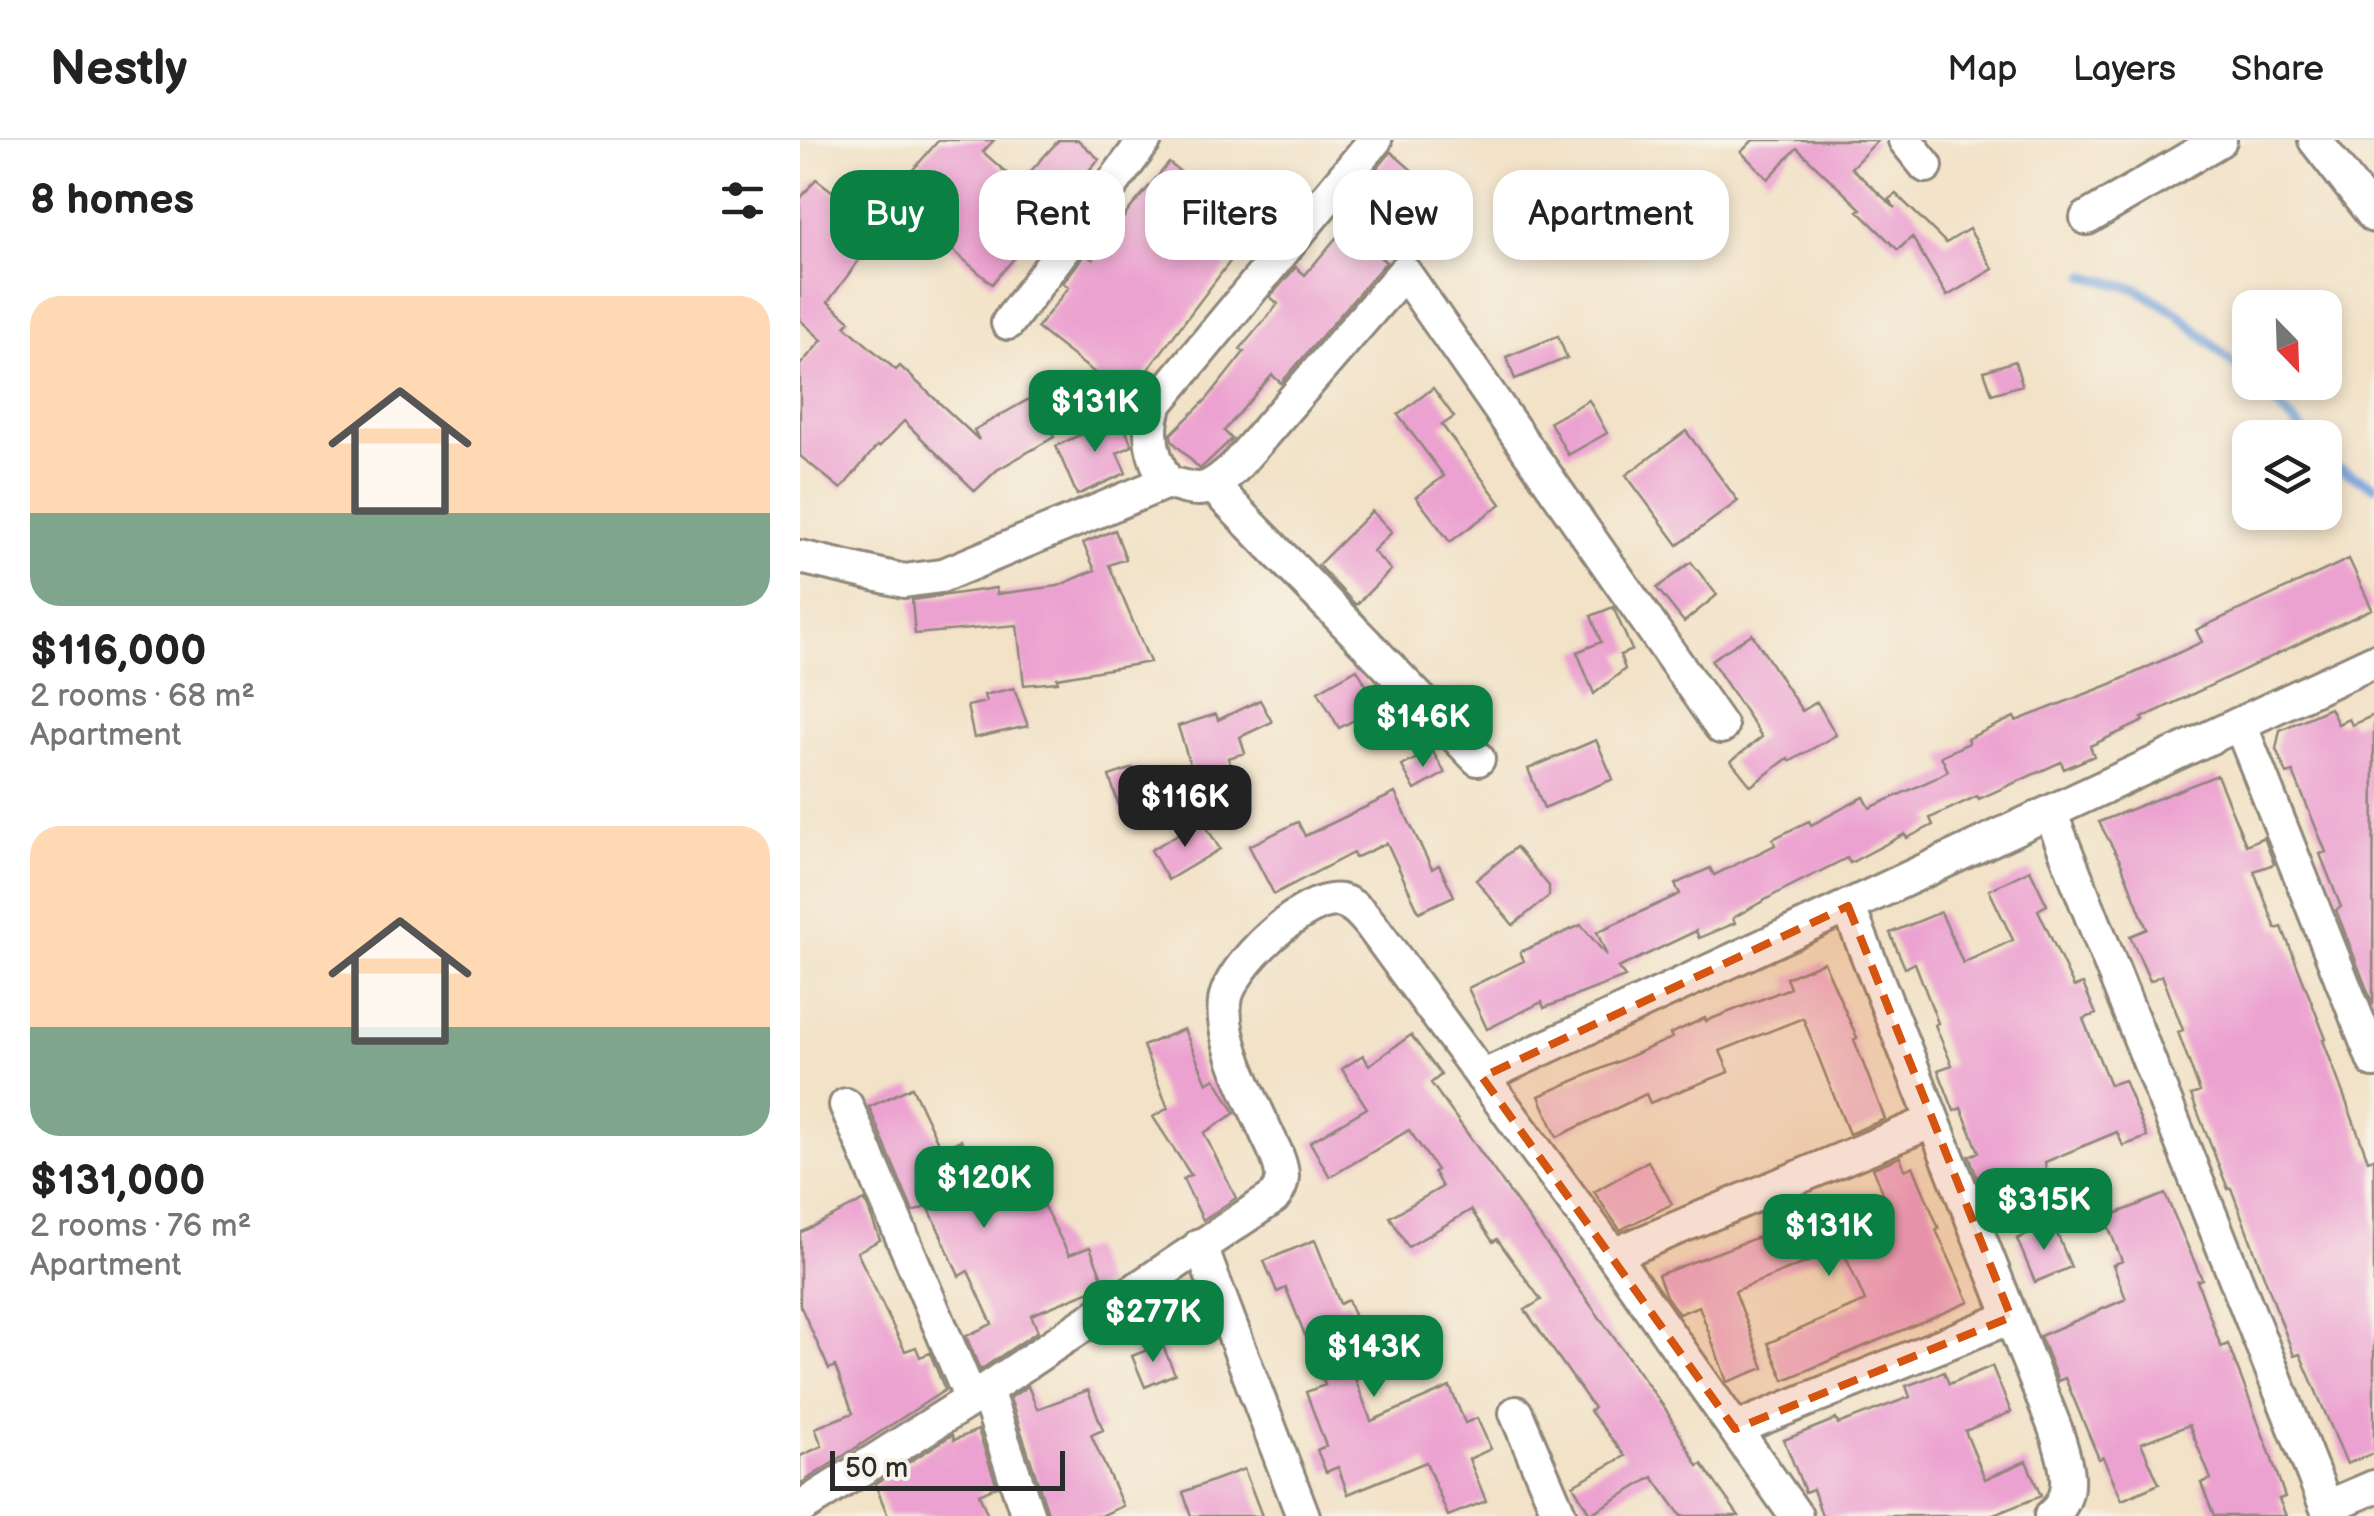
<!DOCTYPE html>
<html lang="en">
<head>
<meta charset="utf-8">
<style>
  body { margin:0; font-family:"Balsamiq Sans",sans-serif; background:#f6f6f6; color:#222; height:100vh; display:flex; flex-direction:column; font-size:38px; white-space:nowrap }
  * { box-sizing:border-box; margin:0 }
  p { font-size:32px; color:#767676 }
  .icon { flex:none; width:55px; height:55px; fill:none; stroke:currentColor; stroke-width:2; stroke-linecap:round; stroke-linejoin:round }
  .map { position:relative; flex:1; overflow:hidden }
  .side { display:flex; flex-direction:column; background:#fff; width:800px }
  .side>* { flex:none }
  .top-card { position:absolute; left:30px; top:30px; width:950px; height:90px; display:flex; gap:20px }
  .needle { width:65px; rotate:157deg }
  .buttons { position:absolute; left:1432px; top:150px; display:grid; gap:20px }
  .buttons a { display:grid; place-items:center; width:110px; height:110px; border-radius:20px; background:#fff; box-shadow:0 5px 15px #0003; font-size:50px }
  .scale { position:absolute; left:30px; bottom:25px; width:235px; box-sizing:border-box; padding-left:10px; border:5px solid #2b2b2b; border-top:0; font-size:28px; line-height:35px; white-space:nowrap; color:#2b2b2b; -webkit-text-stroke:8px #f7f3e8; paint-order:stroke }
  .price { position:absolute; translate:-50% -85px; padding:0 22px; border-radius:20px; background:#0b8043; color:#fff; font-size:32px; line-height:65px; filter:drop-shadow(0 2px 5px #0008) }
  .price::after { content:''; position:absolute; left:50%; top:60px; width:30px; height:22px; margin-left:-15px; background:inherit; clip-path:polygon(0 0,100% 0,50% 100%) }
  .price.current { background:#222; color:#fff }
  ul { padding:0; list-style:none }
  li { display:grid; align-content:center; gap:20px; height:530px; padding:0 30px }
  li span { display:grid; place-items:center; height:310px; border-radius:30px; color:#555 }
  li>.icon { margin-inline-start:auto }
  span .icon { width:180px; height:180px; fill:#fffc; stroke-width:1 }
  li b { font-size:42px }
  h2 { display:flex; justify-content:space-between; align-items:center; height:120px; padding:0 30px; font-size:42px }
  .chip { padding:0 35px; border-radius:30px; background:#fff; box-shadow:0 5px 15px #0003; font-size:35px; line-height:90px }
  .chip.current { background:#0b8043; color:#fff }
  header { display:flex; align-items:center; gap:60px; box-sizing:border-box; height:140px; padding:0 50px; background:#fff; border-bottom:2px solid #e0e0e0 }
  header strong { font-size:48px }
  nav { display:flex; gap:55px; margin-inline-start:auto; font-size:35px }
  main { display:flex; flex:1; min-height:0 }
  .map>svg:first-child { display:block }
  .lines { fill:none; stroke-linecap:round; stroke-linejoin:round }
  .stream { stroke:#71a1db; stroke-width:10 }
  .building { fill:#eca2d0 }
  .street-casing { stroke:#8e8679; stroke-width:38 }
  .street { stroke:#fff; stroke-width:32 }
  .marked { fill:#d5540f; fill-opacity:0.2; stroke:#d5540f; stroke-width:8; stroke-dasharray:20 12; stroke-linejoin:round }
</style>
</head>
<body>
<header>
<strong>Nestly</strong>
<nav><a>Map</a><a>Layers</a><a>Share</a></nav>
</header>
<main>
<section class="side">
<h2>8 homes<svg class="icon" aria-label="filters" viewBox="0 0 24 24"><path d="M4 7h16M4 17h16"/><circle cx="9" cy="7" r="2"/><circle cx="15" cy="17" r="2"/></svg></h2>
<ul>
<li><span style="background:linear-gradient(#ffd9b3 70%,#7fa58c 0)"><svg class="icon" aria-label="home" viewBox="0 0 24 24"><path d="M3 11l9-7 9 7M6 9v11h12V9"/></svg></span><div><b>$116,000</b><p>2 rooms · 68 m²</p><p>Apartment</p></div></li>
<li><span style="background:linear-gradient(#ffd9b3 65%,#7fa58c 0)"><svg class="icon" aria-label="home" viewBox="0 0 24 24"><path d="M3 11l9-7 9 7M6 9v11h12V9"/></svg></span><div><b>$131,000</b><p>2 rooms · 76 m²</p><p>Apartment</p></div></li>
</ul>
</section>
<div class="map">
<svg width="1574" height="1376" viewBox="0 0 1574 1376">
  <rect width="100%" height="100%" fill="#f7f3e8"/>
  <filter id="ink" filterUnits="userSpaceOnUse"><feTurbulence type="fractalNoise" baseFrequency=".01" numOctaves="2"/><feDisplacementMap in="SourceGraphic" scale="20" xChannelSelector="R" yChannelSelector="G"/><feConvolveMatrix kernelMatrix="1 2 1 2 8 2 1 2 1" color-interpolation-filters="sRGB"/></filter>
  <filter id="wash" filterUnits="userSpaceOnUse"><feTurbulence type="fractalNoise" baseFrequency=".0048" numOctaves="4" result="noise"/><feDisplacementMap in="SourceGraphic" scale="40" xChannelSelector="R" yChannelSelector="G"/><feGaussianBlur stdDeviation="2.25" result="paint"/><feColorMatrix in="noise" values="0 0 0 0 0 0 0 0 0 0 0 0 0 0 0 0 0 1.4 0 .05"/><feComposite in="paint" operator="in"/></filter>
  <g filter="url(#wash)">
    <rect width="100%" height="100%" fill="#f2e2c7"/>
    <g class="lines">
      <path class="stream" d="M1286,136L1337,149L1376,172L1450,239
        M1454,242L1510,298
        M1525,314L1537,327L1574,346"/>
    </g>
    <g id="blocks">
      <path class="building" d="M139,0H194L183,12L219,44L259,0H278L299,19L214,114L216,116L192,144L90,56Z
        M953,0H1078L1051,28L1095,68L1089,59L1096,54L1146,103L1169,89L1193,129L1147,156L1112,97L1098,110L1058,71L1061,69L997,8L968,39L941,12Z
        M591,12L630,46L573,111L586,122L481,243L472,235L424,291L432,299L400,329L372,301L371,294L407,259L444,212L440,209L478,164L470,157L496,127L505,135L561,68L551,60Z
        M369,23L429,70L459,29L489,50L467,81L463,78L322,264L292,239L296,234L237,188L269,147L263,143L285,114L293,120L329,70Z
        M16,39L82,89L28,162L50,181L45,186L96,230L100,226L179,300L174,290L231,258L254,297L197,330L175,351L104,281L79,307L77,306L41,349L0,316V225L22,200L0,180V59Z
        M758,196L767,218L715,239L706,217Z
        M1215,221L1222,245L1192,254L1184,231Z
        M633,248L654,277L642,285L701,364L650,402L616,357L644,336L598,275Z
        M789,260L807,293L768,315L750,282Z
        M320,276L332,306L317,313L326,333L277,355L256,306Z
        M886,291L938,361L878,405L826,335Z
        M572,371L592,392L573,411L591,430L556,465L518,425Z
        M315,390L326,419L309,425L350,522L257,538L258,542L224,545L217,485L115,494L112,460L196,448L197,454L258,446L295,430L283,403Z
        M1549,419L1572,469L1342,578L1344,581L1290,606L1294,616L1264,629L1261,622L1179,659L1177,656L1130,678L1133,685L1107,698L1105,694L1050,723L1047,718L981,751L933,778L935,783L899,798L896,791L818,828L825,837L744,868L742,862L687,889L668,848L724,821L720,812L781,785L807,816L797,792L880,754L875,744L910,728L914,735L975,705L973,699L1009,681L1011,685L1064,657L1070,668L1134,639L1148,631L1141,616L1169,603L1167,599L1214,577L1216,581L1311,544L1402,502L1396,490Z
        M891,422L917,455L884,482L857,448Z
        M813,467L832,510L820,515L825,529L794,554L777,512L801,502L791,476Z
        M952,494L1002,571L1017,562L1036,595L991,621L988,618L951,646L931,621L962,597L911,520Z
        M557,529L578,567L539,588L518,551Z
        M214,548L228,586L174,598L167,566L186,562L184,555Z
        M460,560L472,582L440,597L445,613L428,618L431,626L394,637L378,586L416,574L418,580Z
        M1530,568L1538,584L1549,579L1552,585L1574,575L1573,865L1536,770L1541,767L1520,714L1526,712L1493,632L1487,634L1476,609L1480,590Z
        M796,600L813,639L744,668L728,629Z
        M632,610L645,633L615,650L602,626Z
        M333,628L345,664L321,672L309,636Z
        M1417,635L1446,705L1464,697L1474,724L1454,731L1476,789L1482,787L1526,899L1523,900L1568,1020L1574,1018V1313L1547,1324L1500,1214L1494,1216L1431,1048L1428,1049L1391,955L1400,952L1378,892L1383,890L1362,835L1350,841L1330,796L1347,789L1320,721L1299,682Z
        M595,653L632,729L639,725L654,756L619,772L587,703L555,718L553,713L474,754L449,706L498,682L505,696Z
        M402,680L420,709L368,740L351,710Z
        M716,707L749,746V756L713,785L676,740Z
        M1230,730L1247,765L1238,770L1274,847L1283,844L1296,874L1283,879L1310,945L1324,940L1347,997L1323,1006L1317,992L1245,1022L1247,1036L1186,1060L1169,1016L1179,1012L1161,968L1154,971L1138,930L1152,925L1135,885L1138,883L1115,823L1105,828L1090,793L1141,772L1163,823L1213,800L1189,750Z
        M1024,822L1057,898L1054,900L1085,979L1049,994L1003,878L920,911L929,932L850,963L846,954L757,997L739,956L872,898L870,894L905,878L906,881L990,848L986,838Z
        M384,889L407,943L415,938L435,973L404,993L436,1058L403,1080L383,1039L391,1035L353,977L368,968L343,906Z
        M611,895L641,935L631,943L866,1270L898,1326L902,1324L939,1376H881L853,1337L790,1374L773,1345L825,1316L790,1271L794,1268L725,1170L741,1160L697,1099L693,1102L671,1070L608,1107L590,1077L642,1047L634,1032L637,1030L609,990L530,1037L510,1002L567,968L542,929L563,915L569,925Z
        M112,947L141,1009L161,1000L191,1072L235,1049L269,1115L290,1107L305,1145L231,1175L238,1191L180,1230L166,1196L192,1184L168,1131L159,1136L128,1066L113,1072L69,967Z
        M1100,1017L1105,1030L1113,1026L1139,1089L1136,1090L1169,1162L984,1240L968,1203L1065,1161L1042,1108L935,1151L964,1228L927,1242L899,1166L879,1174L866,1156L858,1135L1014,1076L1016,1082L1084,1055L1073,1028Z
        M848,1021L872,1064L820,1090L794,1052Z
        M1365,1054L1402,1139L1397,1141L1421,1207L1428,1204L1468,1308L1485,1357L1479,1359L1486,1376H1414L1401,1343L1411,1339L1389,1285L1341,1303L1359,1344L1322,1360L1303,1317L1299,1319L1265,1238L1258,1241L1240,1196L1326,1159L1313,1125L1322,1121L1305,1078Z
        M65,1060L80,1100L57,1112L105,1211L116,1207L120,1217L130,1213L145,1250L0,1344V1316L22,1306L15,1288L53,1273L35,1226L29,1229L0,1165V1093Z
        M1253,1084L1271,1127L1235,1142L1217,1099Z
        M515,1100L540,1164L548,1160L560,1190L540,1198L571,1281L650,1247L665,1283L677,1278L691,1309L669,1319L686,1361L648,1376L626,1322L548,1354L538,1327L526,1332L517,1310L526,1306L506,1252L525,1245L486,1148L477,1152L464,1121Z
        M362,1204L375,1234L345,1247L332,1216Z
        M1192,1226L1211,1272L1165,1291L1185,1339L1226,1321L1241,1356L1191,1376H1022L1013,1349L1005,1352L984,1300L1036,1279L1038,1284L1110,1257L1106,1246L1144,1232L1149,1244Z
        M228,1246L237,1269L288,1250L303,1290L291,1295L323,1366L301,1376H249L210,1258Z
        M178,1290L197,1346L179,1354L188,1376H88L75,1344L152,1295L154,1300Z
        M444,1329L462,1376H391L383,1352Z"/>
    </g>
  </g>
  <g filter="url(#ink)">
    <use href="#blocks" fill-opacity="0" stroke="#8e8679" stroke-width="2.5"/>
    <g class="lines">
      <g class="street-casing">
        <path id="street" d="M1105,0L1126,26
          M1515,0L1574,76
          M1287,78L1420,0
          M208,183L345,0
          M367,342C352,318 346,291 356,264L575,0
          M413,346L678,619
          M0,417L104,441L141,436L367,342C402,353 406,353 434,328L604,132L921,587
          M1440,584L1574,921
          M1250,672L1530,1376
          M1048,766L1255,1288C1264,1317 1279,1354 1251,1376
          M682,937L1574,521
          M46,965L171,1259
          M400,1105L503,1376
          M813,1115L1133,981
          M186,1250L228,1376
          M716,1273L760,1376
          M935,1289L1211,1177
          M1527,1367L1574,1347
          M0,1368L186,1250L473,1058C478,1052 482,1046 482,1037C482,1023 473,1007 467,994C451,958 420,901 425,862C428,828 506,753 541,761C554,764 563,775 571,785L813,1115L996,1376"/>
      </g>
      <use href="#street" class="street"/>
    </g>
  </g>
  <path class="marked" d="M1048,766L1211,1177L935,1289L682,937Z"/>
</svg>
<div class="buttons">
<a><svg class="needle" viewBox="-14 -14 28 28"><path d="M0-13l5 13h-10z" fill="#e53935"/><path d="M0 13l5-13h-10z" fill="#767676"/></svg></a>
<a><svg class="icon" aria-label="layers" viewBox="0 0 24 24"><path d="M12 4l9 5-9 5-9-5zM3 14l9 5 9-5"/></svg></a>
</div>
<div class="scale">50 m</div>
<b class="price" style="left:295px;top:315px">$131K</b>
<b class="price" style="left:623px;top:630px">$146K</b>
<b class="price current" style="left:385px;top:710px">$116K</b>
<b class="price" style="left:184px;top:1091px">$120K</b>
<b class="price" style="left:1244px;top:1113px">$315K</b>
<b class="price" style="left:1029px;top:1139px">$131K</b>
<b class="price" style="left:353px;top:1225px">$277K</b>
<b class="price" style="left:574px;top:1260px">$143K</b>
<div class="top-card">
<a class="chip current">Buy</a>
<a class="chip">Rent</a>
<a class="chip">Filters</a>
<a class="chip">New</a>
<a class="chip">Apartment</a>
</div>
</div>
</main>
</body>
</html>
